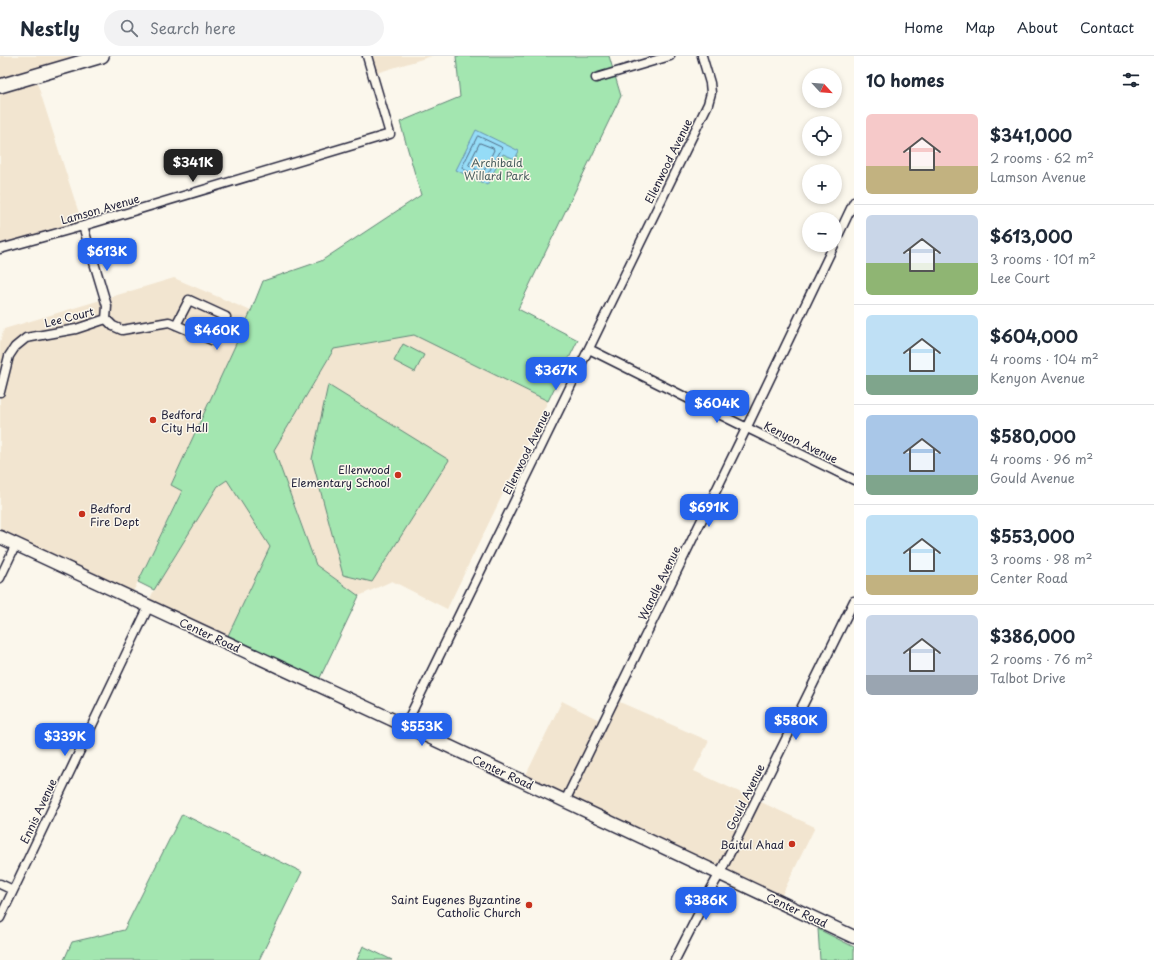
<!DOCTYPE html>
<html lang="en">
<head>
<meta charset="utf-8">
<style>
  body { margin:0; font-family:"Playpen Sans",sans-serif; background:#f2f2f3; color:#1f2937; height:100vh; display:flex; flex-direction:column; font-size:15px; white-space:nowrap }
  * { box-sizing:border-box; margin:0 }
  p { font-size:13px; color:#747a83 }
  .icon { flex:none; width:22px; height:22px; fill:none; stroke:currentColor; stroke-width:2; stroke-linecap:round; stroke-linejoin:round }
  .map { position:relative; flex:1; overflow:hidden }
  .details { display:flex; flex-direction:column; background:#fff; width:300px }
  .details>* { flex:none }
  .needle { width:26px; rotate:116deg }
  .tools { position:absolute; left:802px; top:12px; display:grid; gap:8px }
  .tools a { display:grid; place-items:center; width:40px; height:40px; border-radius:50%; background:#fff; box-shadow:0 2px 6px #0003; font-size:20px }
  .price { position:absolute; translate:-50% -34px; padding:0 9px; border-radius:8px; background:#2563eb; color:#fff; font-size:13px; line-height:26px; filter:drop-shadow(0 1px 2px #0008) }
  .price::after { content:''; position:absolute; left:50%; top:24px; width:12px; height:9px; margin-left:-6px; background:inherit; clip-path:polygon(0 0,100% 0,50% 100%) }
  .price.current { background:#222; color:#fff }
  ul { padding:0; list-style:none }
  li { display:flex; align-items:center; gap:12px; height:100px; padding:0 12px }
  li+li { border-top:1px solid #e0e1e3 }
  li span { display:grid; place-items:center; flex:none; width:112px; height:80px; border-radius:6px; color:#555 }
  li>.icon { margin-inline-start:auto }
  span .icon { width:48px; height:48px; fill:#fffc; stroke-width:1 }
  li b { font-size:17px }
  h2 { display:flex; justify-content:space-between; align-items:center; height:48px; padding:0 12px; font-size:17px }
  header { display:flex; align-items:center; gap:24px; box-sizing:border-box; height:56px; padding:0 20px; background:#fff; border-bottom:1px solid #e0e1e3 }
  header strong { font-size:19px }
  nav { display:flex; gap:22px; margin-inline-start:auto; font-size:14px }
  .search { width:280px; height:36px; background:#f2f2f3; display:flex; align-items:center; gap:10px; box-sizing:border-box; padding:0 14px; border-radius:22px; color:#747a83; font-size:15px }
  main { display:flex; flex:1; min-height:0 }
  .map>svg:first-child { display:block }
  .built { fill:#f2e5d0 }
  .green { fill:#a3e6b0; stroke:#628476 }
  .water { fill:#95dcf7; stroke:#6792ac }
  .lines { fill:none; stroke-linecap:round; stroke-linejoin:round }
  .shore { stroke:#506c86; stroke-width:1 }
  .street-casing { stroke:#22223b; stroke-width:11 }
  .secondary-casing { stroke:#22223b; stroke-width:15 }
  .primary-casing { stroke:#22223b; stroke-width:16 }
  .street { stroke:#fbf7ec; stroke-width:8 }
  .secondary { stroke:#fbf7ec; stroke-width:12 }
  .primary { stroke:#fbf7ec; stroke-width:13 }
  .poi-dot { fill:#c8321e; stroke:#fbf7ec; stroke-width:1.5 }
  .labels { text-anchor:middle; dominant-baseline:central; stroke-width:3; stroke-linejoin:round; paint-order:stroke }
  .street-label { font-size:11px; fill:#22223b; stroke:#fbf7ec }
  .park-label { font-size:11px; fill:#495d5e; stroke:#fbf7ec }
  .poi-label { font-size:11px; fill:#22223b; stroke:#fbf7ec; text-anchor:end }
</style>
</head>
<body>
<header>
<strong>Nestly</strong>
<div class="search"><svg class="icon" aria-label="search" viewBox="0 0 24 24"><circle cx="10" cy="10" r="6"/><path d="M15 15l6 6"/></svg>Search here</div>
<nav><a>Home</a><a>Map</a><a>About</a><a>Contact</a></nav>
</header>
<main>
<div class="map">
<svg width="854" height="904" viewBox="0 0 854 904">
  <rect width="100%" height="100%" fill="#fbf7ec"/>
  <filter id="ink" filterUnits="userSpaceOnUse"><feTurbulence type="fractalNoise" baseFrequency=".025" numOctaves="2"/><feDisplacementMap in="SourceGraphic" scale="8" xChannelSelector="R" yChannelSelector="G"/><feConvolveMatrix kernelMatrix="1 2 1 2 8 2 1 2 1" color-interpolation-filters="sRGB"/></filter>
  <g filter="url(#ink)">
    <path class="built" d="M0,0H102L35,20L83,170L0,193Z
      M367,0H432L373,18Z
      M174,222L251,255L171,429L182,434L130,542L0,481V286L4,273Z
      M414,279L548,345L447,553L392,525L359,540L316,509L293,444L225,586L147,549L154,534L218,430L274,394L334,293Z
      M615,644L709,685L694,715L815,771L779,845L523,725L562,645L603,666Z"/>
    <path class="green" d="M456,0H609L621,40L518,253L578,284L548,345L414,279L334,293L274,394L316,509L359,540L317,628L225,586L270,491L227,424L218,430L154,534L138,526L182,435L171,429L251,255L263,225L321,205L421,139L400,66L460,41Z
      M403,288L424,299L415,316L394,305Z
      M328,329L449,404L372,526L343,519L312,403Z
      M182,758L302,816L259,904H64L72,886L124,874Z
      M818,873L854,891V904H820Z
      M363,890L392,904H357Z"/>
    <path class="water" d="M476,74L519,95L515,103L503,98L487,129L456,114Z"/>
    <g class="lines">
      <path class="shore" d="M478,80L501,91L502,92L485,123L463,113L462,111L477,81Z
        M480,87L493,92L494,94L484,115L482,116L470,110L469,109Z"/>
      <g class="street-casing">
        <path id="street" d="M596,22L670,0
          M83,170L107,250L106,263
          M835,186L854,146
          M0,193L83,170L390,78L367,0
          M106,263L113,270L122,274L169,266L214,285L226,261L189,244L176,269
          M589,293L737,367L854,424
          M0,336L9,300L15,291L26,282L76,273L106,263
          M0,522L16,488
          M405,670L708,48L711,37L710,27L702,0
          M565,745L743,379L834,189
          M0,828L13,834
          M0,862L149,550
          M675,904L710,835L720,817L854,545"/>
      </g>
      <g class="secondary-casing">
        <path id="secondary" d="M0,481L393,664L854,881"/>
      </g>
      <g class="primary-casing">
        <path id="primary" d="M0,30L102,0"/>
      </g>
      <use href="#street" class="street"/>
      <use href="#secondary" class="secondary"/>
      <use href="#primary" class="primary"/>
    </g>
  </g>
  <g class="poi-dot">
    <circle cx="153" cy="364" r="4"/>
    <circle cx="398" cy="419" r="4"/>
    <circle cx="82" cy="458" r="4"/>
    <circle cx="792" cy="788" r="4"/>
    <circle cx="529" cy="849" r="4"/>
  </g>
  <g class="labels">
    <g class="street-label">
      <text transform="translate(668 105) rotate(-64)">Ellenwood Avenue</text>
      <text transform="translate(100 153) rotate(-16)">Lamson Avenue</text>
      <text transform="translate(69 261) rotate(-14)">Lee Court</text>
      <text transform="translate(801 386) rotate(26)">Kenyon Avenue</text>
      <text transform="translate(526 396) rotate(-64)">Ellenwood Avenue</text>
      <text transform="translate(659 527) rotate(-64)">Wandle Avenue</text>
      <text transform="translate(210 579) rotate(25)">Center Road</text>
      <text transform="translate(503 716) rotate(25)">Center Road</text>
      <text transform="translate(745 741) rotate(-64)">Gould Avenue</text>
      <text transform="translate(38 755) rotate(-65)">Ennis Avenue</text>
      <text transform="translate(797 854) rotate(25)">Center Road</text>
    </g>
    <g class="park-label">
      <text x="497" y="106">Archibald<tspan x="497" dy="13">Willard Park</tspan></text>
    </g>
    <g class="poi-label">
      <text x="161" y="358" text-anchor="start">Bedford<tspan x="161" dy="13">City Hall</tspan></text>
      <text x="390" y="413">Ellenwood<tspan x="390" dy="13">Elementary School</tspan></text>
      <text x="90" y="452" text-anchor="start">Bedford<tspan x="90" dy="13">Fire Dept</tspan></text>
      <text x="784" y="788">Baitul Ahad</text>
      <text x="521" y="843">Saint Eugenes Byzantine<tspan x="521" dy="13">Catholic Church</tspan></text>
    </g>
  </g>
</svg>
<div class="tools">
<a><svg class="needle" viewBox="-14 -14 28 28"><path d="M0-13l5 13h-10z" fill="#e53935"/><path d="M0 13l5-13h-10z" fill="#747a83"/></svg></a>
<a><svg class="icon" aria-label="locate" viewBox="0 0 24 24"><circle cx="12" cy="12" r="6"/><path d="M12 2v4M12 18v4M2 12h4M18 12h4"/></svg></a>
<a>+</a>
<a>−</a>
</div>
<b class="price current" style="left:193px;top:127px">$341K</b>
<b class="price" style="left:107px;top:216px">$613K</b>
<b class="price" style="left:217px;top:295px">$460K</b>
<b class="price" style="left:556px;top:335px">$367K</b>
<b class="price" style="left:717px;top:368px">$604K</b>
<b class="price" style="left:709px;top:472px">$691K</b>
<b class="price" style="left:796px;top:685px">$580K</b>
<b class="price" style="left:422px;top:691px">$553K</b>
<b class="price" style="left:65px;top:701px">$339K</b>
<b class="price" style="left:706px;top:865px">$386K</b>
</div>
<section class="details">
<h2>10 homes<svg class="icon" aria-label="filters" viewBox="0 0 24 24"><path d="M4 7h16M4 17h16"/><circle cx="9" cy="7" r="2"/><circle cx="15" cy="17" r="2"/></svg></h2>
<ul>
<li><span style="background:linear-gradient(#f6c9c9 65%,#c2b280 0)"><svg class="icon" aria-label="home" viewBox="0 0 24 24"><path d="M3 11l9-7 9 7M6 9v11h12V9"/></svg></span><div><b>$341,000</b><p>2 rooms · 62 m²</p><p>Lamson Avenue</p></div></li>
<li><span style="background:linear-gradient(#c9d6e8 60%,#8fb573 0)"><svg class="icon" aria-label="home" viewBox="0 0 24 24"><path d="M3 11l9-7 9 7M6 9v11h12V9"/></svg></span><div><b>$613,000</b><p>3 rooms · 101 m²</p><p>Lee Court</p></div></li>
<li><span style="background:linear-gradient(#bfe0f5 75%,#7fa58c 0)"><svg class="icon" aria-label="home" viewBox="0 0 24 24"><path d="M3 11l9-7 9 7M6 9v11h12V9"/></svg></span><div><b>$604,000</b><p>4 rooms · 104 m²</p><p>Kenyon Avenue</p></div></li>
<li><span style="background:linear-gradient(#a9c7e8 75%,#7fa58c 0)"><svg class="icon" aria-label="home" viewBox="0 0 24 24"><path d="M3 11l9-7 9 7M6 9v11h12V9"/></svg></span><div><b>$580,000</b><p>4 rooms · 96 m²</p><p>Gould Avenue</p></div></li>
<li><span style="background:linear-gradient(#bfe0f5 75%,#c2b280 0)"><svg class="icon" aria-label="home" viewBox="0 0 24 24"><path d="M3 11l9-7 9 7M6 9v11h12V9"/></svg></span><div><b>$553,000</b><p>3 rooms · 98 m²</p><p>Center Road</p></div></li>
<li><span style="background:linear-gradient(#c9d6e8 75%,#9aa5b1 0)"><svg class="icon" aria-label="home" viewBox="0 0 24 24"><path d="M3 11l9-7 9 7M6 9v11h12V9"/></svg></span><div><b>$386,000</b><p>2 rooms · 76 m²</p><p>Talbot Drive</p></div></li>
</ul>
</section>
</main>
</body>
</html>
